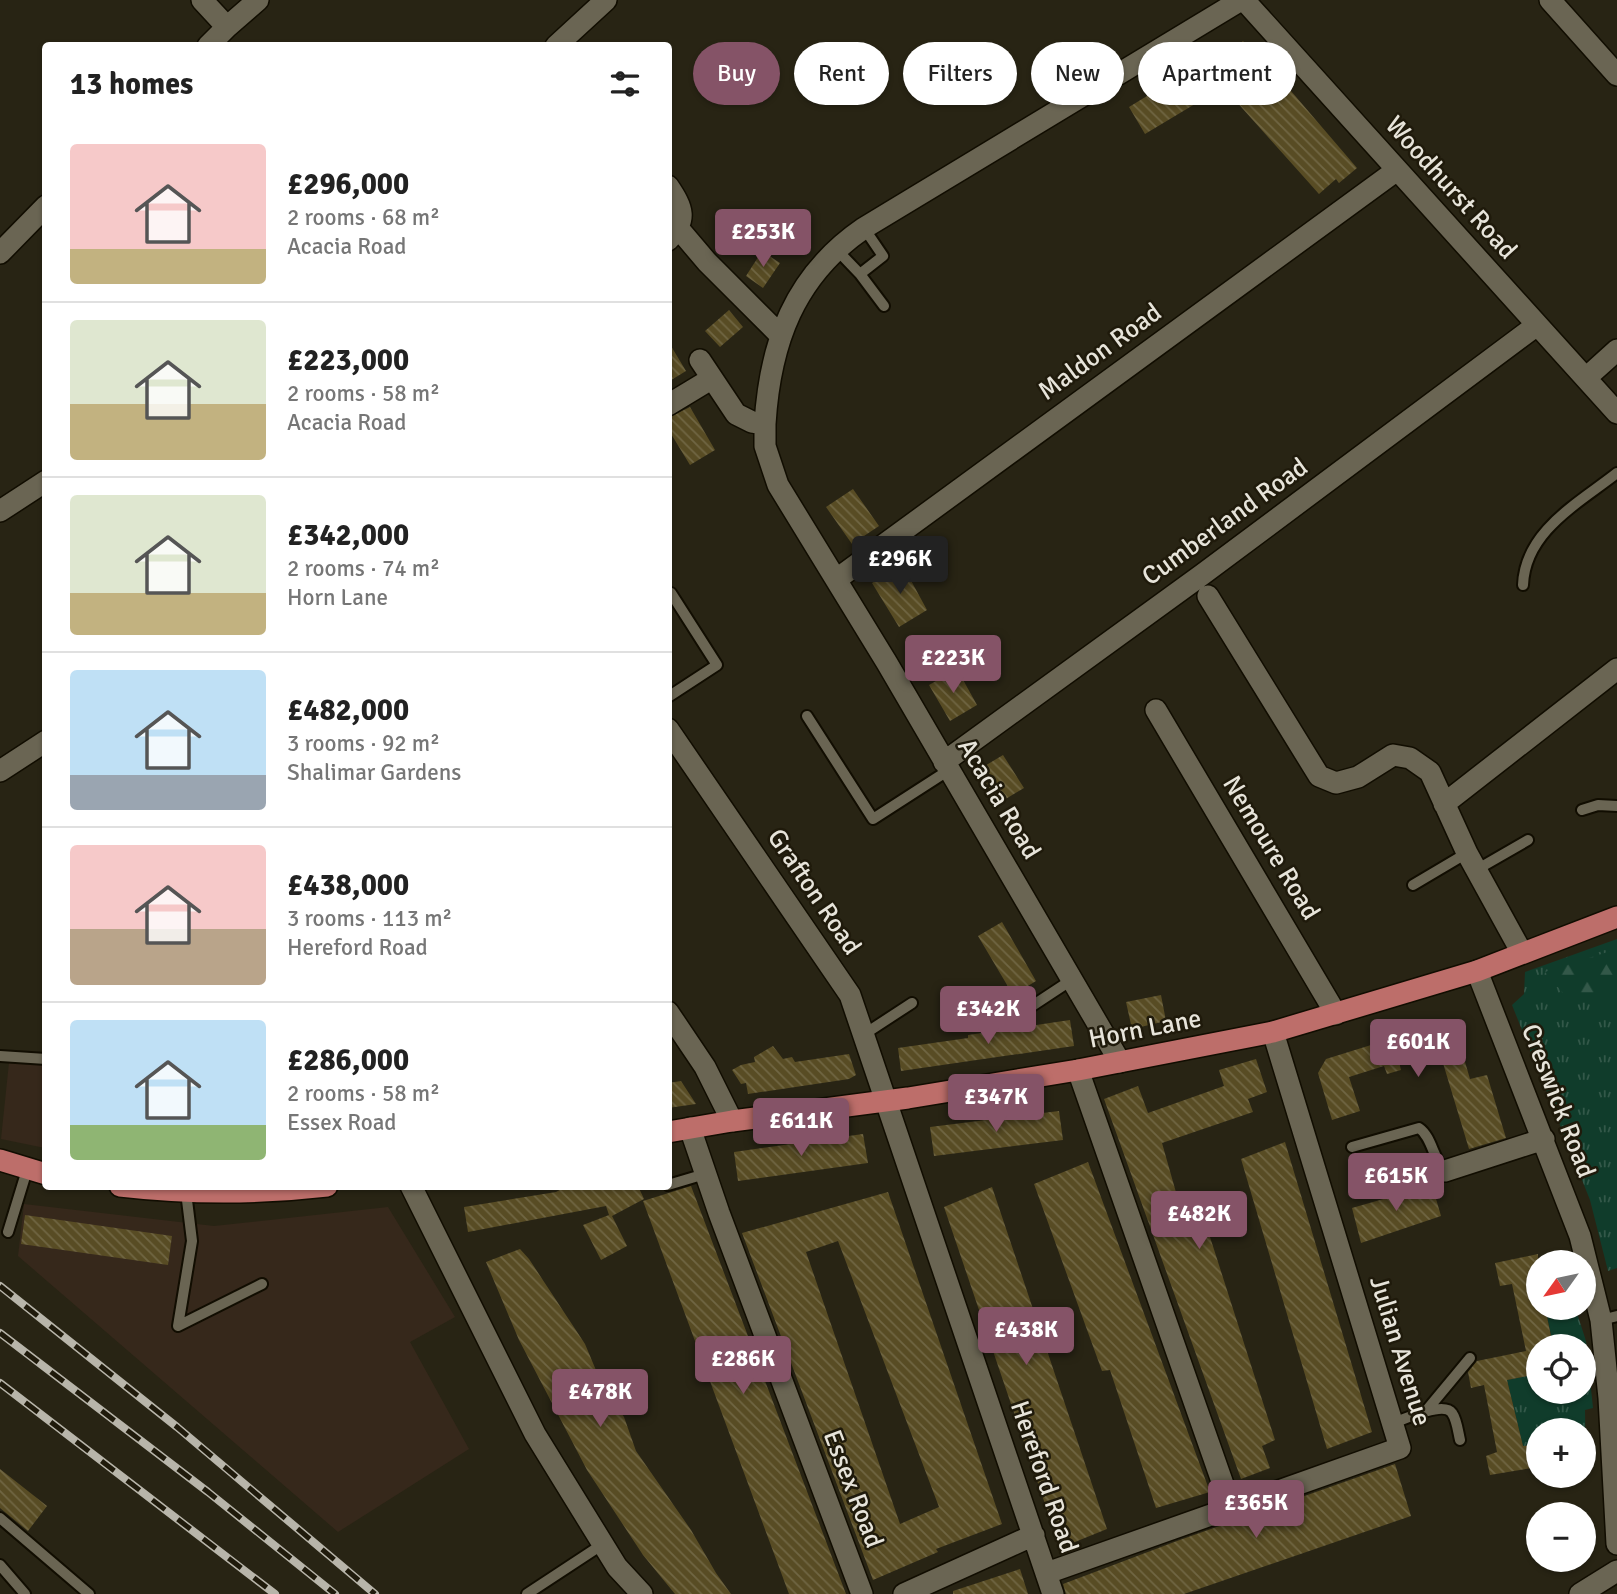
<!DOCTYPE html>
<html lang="en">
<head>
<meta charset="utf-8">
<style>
  body { margin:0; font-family:Signika,sans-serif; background:#f2f2f2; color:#222; height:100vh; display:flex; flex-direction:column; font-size:26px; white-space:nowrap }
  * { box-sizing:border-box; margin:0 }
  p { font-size:23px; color:#767676 }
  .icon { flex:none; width:38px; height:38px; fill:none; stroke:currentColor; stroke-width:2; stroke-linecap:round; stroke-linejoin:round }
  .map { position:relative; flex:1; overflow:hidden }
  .side { position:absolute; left:42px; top:42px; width:630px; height:1148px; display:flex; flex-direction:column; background:#fff; border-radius:7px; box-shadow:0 2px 5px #0004 }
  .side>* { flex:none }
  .top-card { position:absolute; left:693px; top:42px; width:665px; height:63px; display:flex; gap:14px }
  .needle { width:46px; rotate:237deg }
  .tools { position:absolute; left:1526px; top:1250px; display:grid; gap:14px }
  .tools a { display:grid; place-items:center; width:70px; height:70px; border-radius:50%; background:#fff; box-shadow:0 2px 5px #0004; font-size:35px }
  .price { position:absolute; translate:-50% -60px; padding:0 16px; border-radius:7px; background:#855367; color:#fff; font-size:23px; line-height:46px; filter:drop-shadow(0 2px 4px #0008) }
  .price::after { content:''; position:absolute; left:50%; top:42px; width:21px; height:16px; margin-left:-10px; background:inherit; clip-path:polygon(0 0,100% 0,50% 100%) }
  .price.on { background:#222; color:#fff }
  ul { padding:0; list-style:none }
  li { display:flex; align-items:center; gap:21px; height:175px; padding:0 28px }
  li+li { border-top:2px solid #e0e0e0 }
  li span { display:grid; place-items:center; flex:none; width:196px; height:140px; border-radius:7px; color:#555 }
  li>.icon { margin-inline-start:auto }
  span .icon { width:84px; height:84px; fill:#fffc; stroke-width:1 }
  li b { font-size:30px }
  h2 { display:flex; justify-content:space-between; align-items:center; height:84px; padding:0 28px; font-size:30px }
  .tag { padding:0 24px; border-radius:32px; background:#fff; box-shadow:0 2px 5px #0004; font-size:24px; line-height:63px }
  .tag.on { background:#855367; color:#fff }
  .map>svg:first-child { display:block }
  .commercial { fill:#36281b }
  .grass { fill:url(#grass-tufts) }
  .forest { fill:url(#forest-firs) }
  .building { fill:url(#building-back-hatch); fill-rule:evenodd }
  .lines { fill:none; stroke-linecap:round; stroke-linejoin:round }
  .service-casing { stroke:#110d01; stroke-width:14 }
  .minor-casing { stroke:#110d01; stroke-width:24 }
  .tertiary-casing { stroke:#110d01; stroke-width:24 }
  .primary-casing { stroke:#110d01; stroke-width:24 }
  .service { stroke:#6a6553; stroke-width:10 }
  .minor { stroke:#6a6553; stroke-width:21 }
  .tertiary { stroke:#6a6553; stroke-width:21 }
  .primary { stroke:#bd6e6a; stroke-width:21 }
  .rail-casing { stroke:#b8b5aa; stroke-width:8 }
  .rail { stroke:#1f1a0b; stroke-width:5; stroke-dasharray:16; stroke-linecap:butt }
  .labels { text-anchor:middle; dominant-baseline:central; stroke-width:5; stroke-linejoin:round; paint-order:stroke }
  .street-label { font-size:26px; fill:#e7e4da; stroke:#1f1a0b }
</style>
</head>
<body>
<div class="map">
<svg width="1617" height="1594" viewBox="0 0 1617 1594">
  <defs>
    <pattern id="grass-tufts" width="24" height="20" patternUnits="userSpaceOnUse" patternTransform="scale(1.75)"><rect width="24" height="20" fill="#103c2b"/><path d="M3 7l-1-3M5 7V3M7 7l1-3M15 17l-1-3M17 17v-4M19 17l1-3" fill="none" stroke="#335849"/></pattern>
    <pattern id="forest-firs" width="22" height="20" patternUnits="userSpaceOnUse" patternTransform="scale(1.75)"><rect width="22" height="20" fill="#103c2b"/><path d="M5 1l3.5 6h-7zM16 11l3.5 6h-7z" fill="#335849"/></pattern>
    <pattern id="building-back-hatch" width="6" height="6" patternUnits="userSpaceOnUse" patternTransform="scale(1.75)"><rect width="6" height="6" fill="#584c24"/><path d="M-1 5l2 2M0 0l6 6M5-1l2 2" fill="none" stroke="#706643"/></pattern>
  </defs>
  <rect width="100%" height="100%" fill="#282414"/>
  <path class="commercial" d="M10,1053L45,1057V1148L1,1139Z
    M24,1204L214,1226L388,1207L455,1317L410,1342L469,1449L338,1532L18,1256Z"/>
  <path class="grass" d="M1617,939V1268L1608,1271L1590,1200L1512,1005L1524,994L1525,972Z
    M1545,1307H1575L1586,1341L1593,1408L1585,1410L1586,1468L1584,1469V1430H1538V1455L1536,1445L1523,1446L1507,1380L1538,1374V1391H1584V1346H1566L1565,1342L1553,1344Z"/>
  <path class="forest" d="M1617,949V996L1564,994L1545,972Z"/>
  <path class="building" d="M1243,41L1258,58L1261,56L1357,168L1339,183L1336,179L1319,194L1209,71Z
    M1183,74L1200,101L1145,134L1129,107Z
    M762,251L780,263L763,288L746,276Z
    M729,310L743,327L720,347L705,331Z
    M668,341L686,371L668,382Z
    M690,407L715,450L690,465L668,429V418Z
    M853,489L879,526L852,544L826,507Z
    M902,564L927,610L899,627L872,583Z
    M957,669L977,705L950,721L929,685Z
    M1003,755L1024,788L999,803L978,770Z
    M1002,922L1036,981L1013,995L978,936Z
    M1161,995L1166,1021L1132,1029L1126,1002Z
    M1070,1020L1074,1046L901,1071L898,1048L968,1038V1035Z
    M1442,1023L1456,1031L1470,1079L1487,1075L1506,1138L1469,1149L1439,1050L1399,1062L1401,1070L1387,1074L1384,1066L1349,1077L1360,1111L1332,1120L1318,1073L1326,1059Z
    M773,1046L783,1059L792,1057L795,1062L849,1054L856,1075L849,1079L748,1094L746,1083L741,1084L732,1070L741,1065L755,1062L754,1057Z
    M1256,1059L1267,1092L1248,1099L1253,1112L1162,1143L1183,1217L1202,1212L1275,1440L1262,1446L1270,1468L1241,1479L1104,1099L1138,1086L1148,1113L1224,1086L1219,1070Z
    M681,1081L696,1104L668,1108V1083Z
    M1059,1111L1063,1140L934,1156L930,1127Z
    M863,1134L868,1163L738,1181L734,1152Z
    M1285,1142L1372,1432L1327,1449L1241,1159Z
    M1088,1162L1210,1492L1156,1508L1110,1370L1102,1371L1034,1184Z
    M1432,1185L1441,1216L1361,1243L1352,1208Z
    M567,1186H638L644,1199L612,1216L627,1246L601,1260L583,1225L609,1215L606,1206L468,1232L464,1207L556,1192Z
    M691,1186L846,1594H789L643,1201Z
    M992,1187L1107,1529L1060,1548L944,1207Z
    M888,1192L1002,1524L936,1549L938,1552L873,1580L742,1233ZM838,1241L939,1507L900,1524L806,1252Z
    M25,1215L172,1236L168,1265L21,1244Z
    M520,1249L529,1259L585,1344L603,1387L624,1417L636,1451L691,1530L716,1573L731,1594H675L643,1555L587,1470L519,1340L486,1262Z
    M1538,1254V1307H1545L1553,1346H1538V1377H1532V1375L1507,1380L1523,1446L1536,1445L1538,1467L1490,1475L1486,1456L1497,1452L1484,1385L1471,1388L1468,1372L1477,1361L1526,1351L1512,1284L1500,1286L1495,1263Z
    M1395,1464L1411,1516L1184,1594H1066L1063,1584L1177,1541Z
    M0,1469L47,1506L28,1531L0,1508Z
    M1020,1569L1028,1594H953V1591Z"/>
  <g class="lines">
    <g class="service-casing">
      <path id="service" d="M836,249L860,274L884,306
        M860,274L883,256L864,228
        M1523,585C1525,531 1579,503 1617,473
        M668,697L717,665L671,593
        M807,716L873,819L949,770
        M1582,810L1598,805L1617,806
        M1476,870L1528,840
        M1413,885L1467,853
        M971,1022L1029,1008L1073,979
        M863,1035L912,1003
        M0,1056L46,1059
        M1352,1147L1419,1128C1432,1137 1433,1159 1445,1171L1364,1192
        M668,1185L705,1174
        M186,1192L192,1241L178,1326L262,1284
        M8,1232L27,1170
        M1601,1320L1617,1316
        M1426,1411L1470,1358
        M1393,1423C1405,1419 1444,1401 1452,1413C1457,1420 1458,1432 1460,1440
        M0,1518L89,1594
        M0,1565L25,1594
        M527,1594L603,1544"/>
    </g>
    <g class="minor-casing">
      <path id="minor" d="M202,0L227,27L258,0
        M1244,0L1617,413
        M1550,0L1617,75
        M208,46L227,27
        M556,46L606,0
        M668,186C683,208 688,220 668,240
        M679,229L707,262L780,335
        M0,253L46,206
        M700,360L736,414L752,422L765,424V446L778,485L887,663L1120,1062
        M1586,378L1617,350
        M668,405L711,379
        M765,424C770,343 794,276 864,228L1241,0
        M0,511L46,481
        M837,579L1397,170
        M1208,596L1319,776L1336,783L1358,777L1393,755L1410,758L1430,772L1467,853L1522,953
        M1156,710L1336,1014
        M668,729L850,995L1053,1594
        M944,762L1203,574L1537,325
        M0,771L46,741
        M1444,804L1617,669
        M1477,971L1580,1236L1601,1320L1609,1398L1617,1544
        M668,1012L705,1067L732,1121
        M1078,1070L1231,1507
        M690,1128L719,1213L862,1594
        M1445,1171L1544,1139
        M1047,1573L1400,1448L1273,1032
        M904,1594L1034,1535
        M1580,1594L1617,1571"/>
    </g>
    <g class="tertiary-casing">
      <path id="tertiary" d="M411,1186L535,1434L617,1567L642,1594"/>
    </g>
    <g class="primary-casing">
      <path id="primary" d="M668,1132L732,1121L908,1098L1078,1070L1273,1032L1477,971L1617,917
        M0,1160L46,1174
        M120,1186C189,1194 258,1194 327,1186"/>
    </g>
    <use href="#service" class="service"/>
    <use href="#minor" class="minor"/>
    <use href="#tertiary" class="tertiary"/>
    <use href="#primary" class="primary"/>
    <g class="rail-casing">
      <path id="rail" d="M0,1286L177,1427L375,1594
        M0,1333L208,1492L335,1594
        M0,1383L275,1594"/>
    </g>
    <use href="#rail" class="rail"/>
  </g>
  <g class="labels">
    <g class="street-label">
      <text transform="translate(1451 188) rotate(48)">Woodhurst Road</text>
      <text transform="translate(1100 352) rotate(-36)">Maldon Road</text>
      <text transform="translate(1225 522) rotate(-36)">Cumberland Road</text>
      <text transform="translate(999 799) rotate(59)">Acacia Road</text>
      <text transform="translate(1271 848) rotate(59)">Nemoure Road</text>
      <text transform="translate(814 892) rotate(56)">Grafton Road</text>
      <text transform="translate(1145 1029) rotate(-11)">Horn Lane</text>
      <text transform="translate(1558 1101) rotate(69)">Creswick Road</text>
      <text transform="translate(1400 1351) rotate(73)">Julian Avenue</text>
      <text transform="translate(1044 1477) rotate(71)">Hereford Road</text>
      <text transform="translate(853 1489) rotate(69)">Essex Road</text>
    </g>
  </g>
</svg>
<div class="tools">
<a><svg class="needle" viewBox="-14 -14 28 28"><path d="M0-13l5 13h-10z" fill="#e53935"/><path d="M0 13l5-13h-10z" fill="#767676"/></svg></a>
<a><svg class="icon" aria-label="locate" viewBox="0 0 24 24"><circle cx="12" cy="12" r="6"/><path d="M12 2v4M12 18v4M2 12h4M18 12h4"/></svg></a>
<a>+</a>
<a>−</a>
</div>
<b class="price" style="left:763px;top:269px">£253K</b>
<b class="price on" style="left:900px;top:596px">£296K</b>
<b class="price" style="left:953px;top:695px">£223K</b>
<b class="price" style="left:988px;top:1046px">£342K</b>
<b class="price" style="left:1418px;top:1079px">£601K</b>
<b class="price" style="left:996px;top:1134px">£347K</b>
<b class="price" style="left:801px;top:1158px">£611K</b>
<b class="price" style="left:1396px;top:1213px">£615K</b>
<b class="price" style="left:1199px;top:1251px">£482K</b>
<b class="price" style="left:1026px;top:1367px">£438K</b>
<b class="price" style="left:743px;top:1396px">£286K</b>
<b class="price" style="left:600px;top:1429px">£478K</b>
<b class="price" style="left:1256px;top:1540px">£365K</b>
<div class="top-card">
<a class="tag on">Buy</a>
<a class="tag">Rent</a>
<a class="tag">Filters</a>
<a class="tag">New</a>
<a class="tag">Apartment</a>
</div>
<section class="side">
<h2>13 homes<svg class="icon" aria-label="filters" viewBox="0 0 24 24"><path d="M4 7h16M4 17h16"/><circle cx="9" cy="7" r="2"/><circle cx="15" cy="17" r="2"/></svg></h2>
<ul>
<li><span style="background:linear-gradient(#f6c9c9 75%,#c2b280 0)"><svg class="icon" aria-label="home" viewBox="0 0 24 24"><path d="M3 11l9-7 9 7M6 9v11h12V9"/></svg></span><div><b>£296,000</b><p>2 rooms · 68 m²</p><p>Acacia Road</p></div></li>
<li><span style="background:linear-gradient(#dfe7d0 60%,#c2b280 0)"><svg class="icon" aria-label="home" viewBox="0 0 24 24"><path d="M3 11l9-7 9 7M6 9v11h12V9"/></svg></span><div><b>£223,000</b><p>2 rooms · 58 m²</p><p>Acacia Road</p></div></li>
<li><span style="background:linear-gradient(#dfe7d0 70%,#c2b280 0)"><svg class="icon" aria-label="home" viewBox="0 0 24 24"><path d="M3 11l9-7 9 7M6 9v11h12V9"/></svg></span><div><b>£342,000</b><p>2 rooms · 74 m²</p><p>Horn Lane</p></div></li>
<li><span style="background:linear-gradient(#bfe0f5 75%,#9aa5b1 0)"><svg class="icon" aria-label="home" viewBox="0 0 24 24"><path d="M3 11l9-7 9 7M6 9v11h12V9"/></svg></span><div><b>£482,000</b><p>3 rooms · 92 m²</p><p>Shalimar Gardens</p></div></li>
<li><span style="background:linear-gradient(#f6c9c9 60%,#b9a48a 0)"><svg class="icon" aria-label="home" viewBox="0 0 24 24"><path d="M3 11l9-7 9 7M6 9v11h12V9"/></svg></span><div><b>£438,000</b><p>3 rooms · 113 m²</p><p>Hereford Road</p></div></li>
<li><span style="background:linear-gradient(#bfe0f5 75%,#8fb573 0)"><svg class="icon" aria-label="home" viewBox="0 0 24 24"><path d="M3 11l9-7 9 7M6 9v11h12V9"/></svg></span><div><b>£286,000</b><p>2 rooms · 58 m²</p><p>Essex Road</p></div></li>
</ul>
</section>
</div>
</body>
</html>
